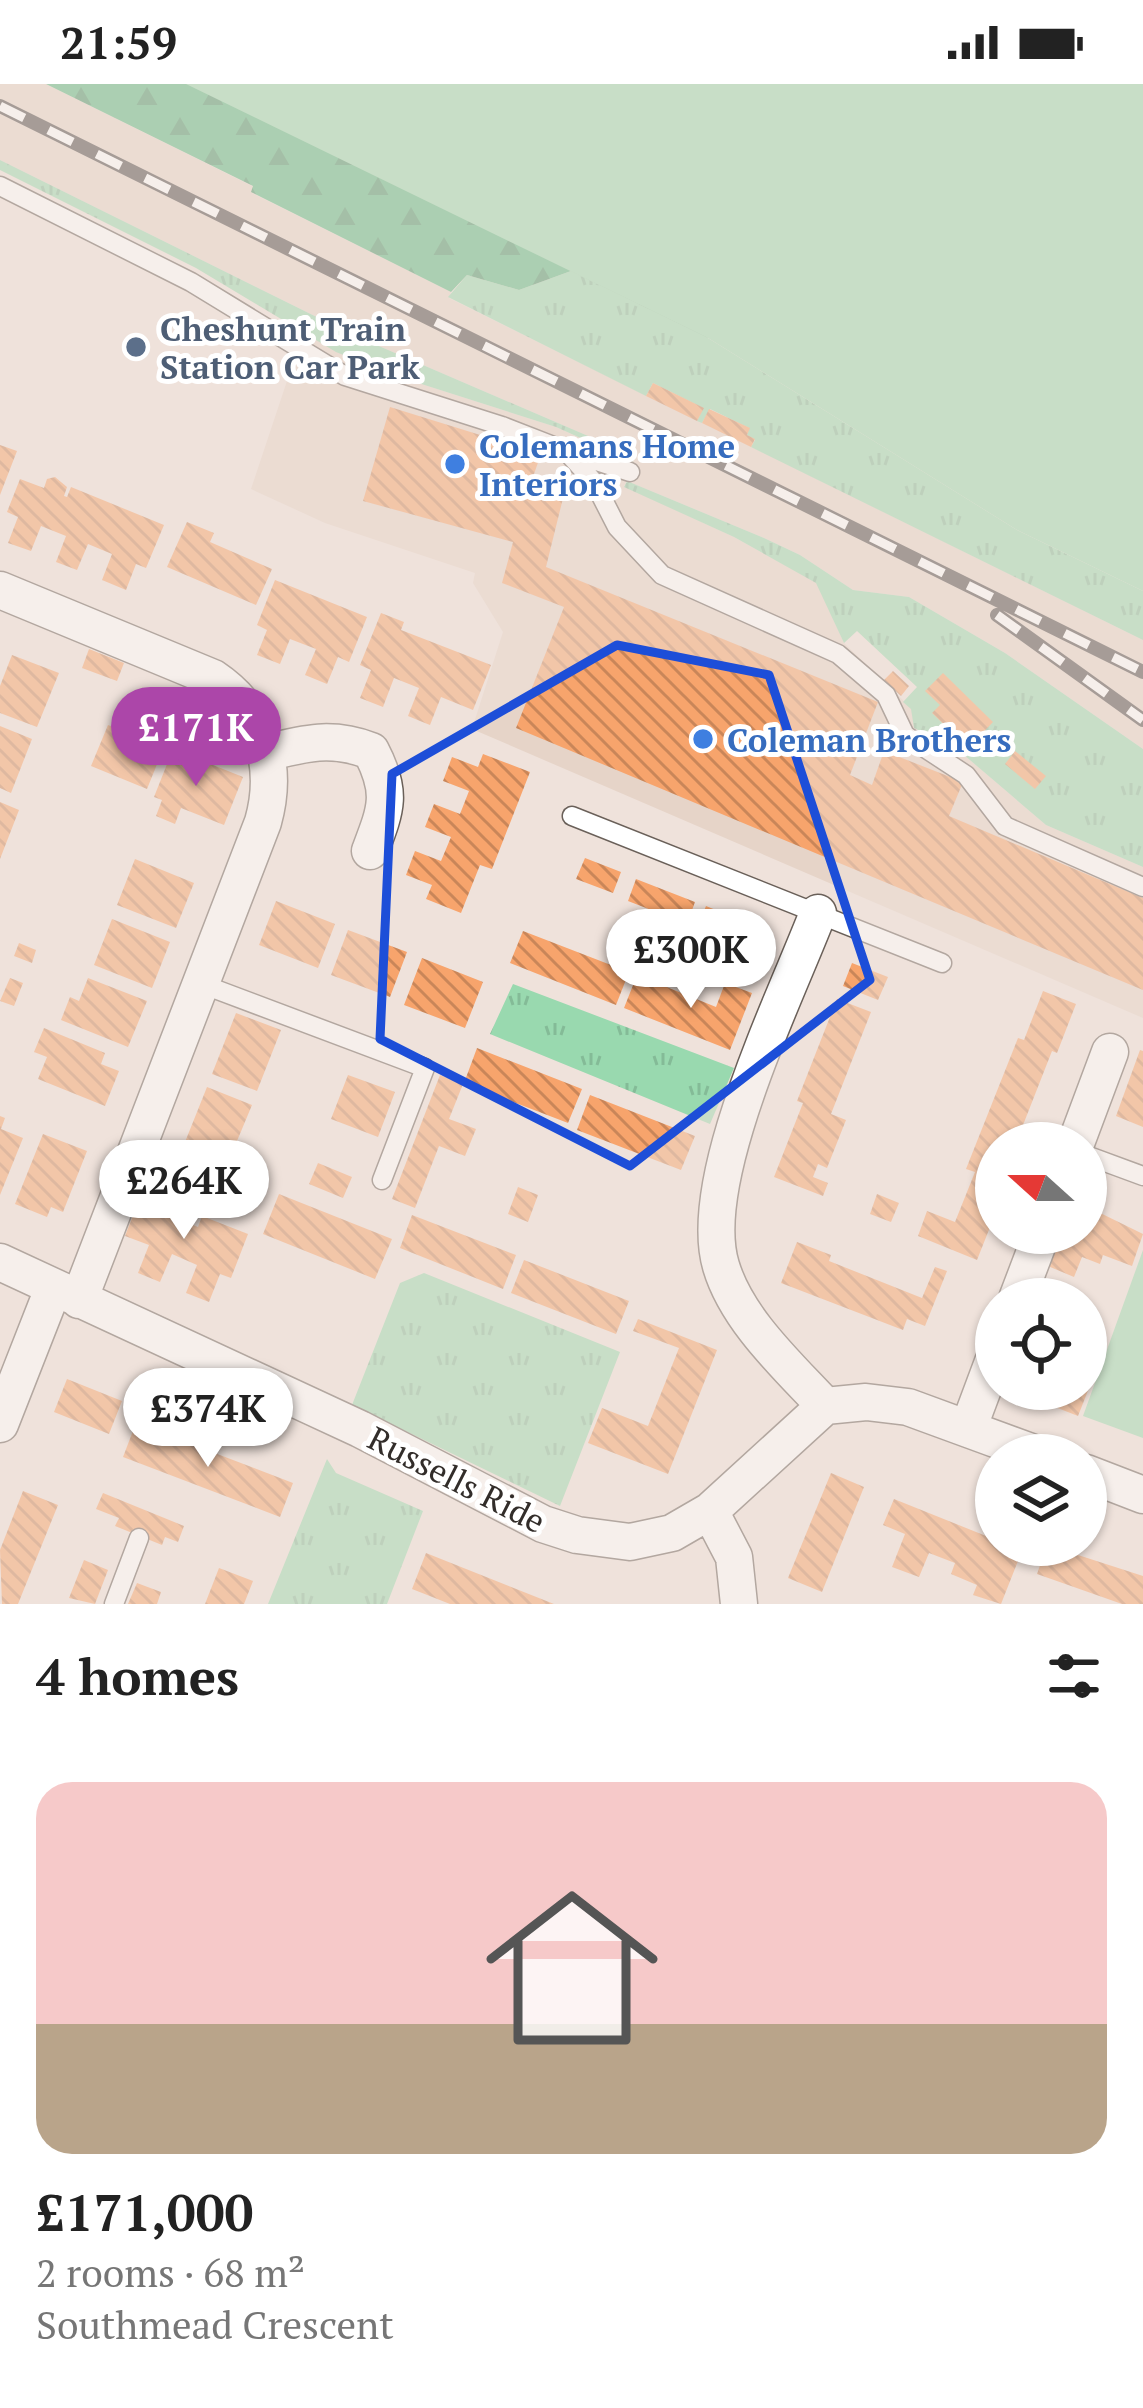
<!DOCTYPE html>
<html lang="en">
<head>
<meta charset="utf-8">
<style>
  body { margin:0; font-family:"PT Serif",serif; background:#f6f6f6; color:#222; height:100vh; display:flex; flex-direction:column; font-size:45px; white-space:nowrap }
  * { box-sizing:border-box; margin:0 }
  p { font-size:39px; color:#767676 }
  .icon { flex:none; width:66px; height:66px; fill:none; stroke:currentColor; stroke-width:2; stroke-linecap:round; stroke-linejoin:round }
  .map { position:relative; height:1520px; overflow:hidden }
  .drawer { display:flex; flex-direction:column; background:#fff; flex:1 }
  .drawer>* { flex:none }
  .needle { width:78px; rotate:291deg }
  .controls { position:absolute; left:975px; top:1038px; display:grid; gap:24px }
  .controls a { display:grid; place-items:center; width:132px; height:132px; border-radius:50%; background:#fff; box-shadow:0 3px 9px #0004; font-size:60px }
  .price { position:absolute; translate:-50% -102px; padding:0 27px; border-radius:42px; background:#fff; color:#222; font-size:39px; line-height:78px; filter:drop-shadow(0 3px 6px #0008) }
  .price::after { content:''; position:absolute; left:50%; top:72px; width:36px; height:27px; margin-left:-18px; background:inherit; clip-path:polygon(0 0,100% 0,50% 100%) }
  .price.on { background:#ac46a9; color:#fff }
  ul { padding:0; list-style:none }
  li { display:grid; align-content:center; gap:24px; height:636px; padding:0 36px }
  li+li { border-top:3px solid #e0e0e0 }
  li span { display:grid; place-items:center; height:372px; border-radius:36px; color:#555 }
  li>.icon { margin-inline-start:auto }
  span .icon { width:216px; height:216px; fill:#fffc; stroke-width:1 }
  li b { font-size:51px }
  h2 { display:flex; justify-content:space-between; align-items:center; height:144px; padding:0 36px; font-size:51px }
  .status { display:flex; justify-content:space-between; align-items:center; height:84px; padding:0 60px; background:#fff; direction:ltr }
  .status svg { height:33px; fill:currentColor }
  .map>svg:first-child { display:block }
  .built { fill:#e6d4c8 }
  .grass { fill:url(#grass-tufts) }
  .forest { fill:url(#forest-firs) }
  .green { fill:#99d9af }
  .building { fill:url(#building-back-hatch) }
  .lines { fill:none; stroke-linecap:round; stroke-linejoin:round }
  .lane-casing { stroke:#6a6059; stroke-width:21 }
  .street-casing { stroke:#6a6059; stroke-width:39 }
  .lane { stroke:#fff; stroke-width:18 }
  .street { stroke:#fff; stroke-width:36 }
  .rail-casing { stroke:#4e4845; stroke-width:14 }
  .rail { stroke:#fff; stroke-width:9; stroke-dasharray:27; stroke-linecap:butt }
  .marked { fill:none; stroke:#1d4ed8; stroke-width:9; stroke-linejoin:round }
  .service-dot { fill:#5c6f8a; stroke:#fff; stroke-width:4.5 }
  .shop-dot { fill:#3f7fe0; stroke:#fff; stroke-width:4.5 }
  .labels { text-anchor:middle; dominant-baseline:central; stroke-width:10; stroke-linejoin:round; paint-order:stroke }
  .service-label { font-size:33px; font-weight:bold; fill:#4e5e75; stroke:#fff; text-anchor:start }
  .shop-label { font-size:33px; font-weight:bold; fill:#366cbe; stroke:#fff; text-anchor:start }
  .street-label { font-size:33px; fill:#322d2a; stroke:#fff }
</style>
</head>
<body>
<div class="status"><b>21:59</b><svg viewBox="0 0 49 12"><path d="M0 12V9h3v3zM5 12V6h3v6zM10 12V3h3v9zM15 12V0h3v12zM26 1h20v11H26zM47 4h2v5h-2z"/></svg></div>
<div class="map">
<svg width="1143" height="1520" viewBox="0 0 1143 1520">
  <defs>
    <pattern id="grass-tufts" width="24" height="20" patternUnits="userSpaceOnUse" patternTransform="scale(3)"><rect width="24" height="20" fill="#99d9af"/><path d="M3 7l-1-3M5 7V3M7 7l1-3M15 17l-1-3M17 17v-4M19 17l1-3" fill="none" stroke="#84bb97"/></pattern>
    <pattern id="forest-firs" width="22" height="20" patternUnits="userSpaceOnUse" patternTransform="scale(3)"><rect width="22" height="20" fill="#5ab880"/><path d="M5 1l3.5 6h-7zM16 11l3.5 6h-7z" fill="#4b9669"/></pattern>
    <pattern id="building-back-hatch" width="6" height="6" patternUnits="userSpaceOnUse" patternTransform="scale(3)"><rect width="6" height="6" fill="#f7a46c"/><path d="M-1 5l2 2M0 0l6 6M5-1l2 2" fill="none" stroke="#c98659"/></pattern>
  </defs>
  <rect width="100%" height="100%" fill="#efe2db"/>
  <path class="built" d="M0,0H46L254,103L252,109L451,208L449,214L645,311L653,299L704,324L698,336L703,339L709,325L750,344L747,351L755,355L752,363L1143,556V665L1005,569L909,513L853,506L800,471L764,454L627,397L624,402L734,453L817,499L844,559L912,625L914,644L957,665L1046,741L1143,783V934L472,645L503,548L473,499L475,489L325,439L251,405L303,249L390,290L556,343L628,376L616,364L351,250L0,76Z"/>
  <path class="grass" d="M0,76L351,250L616,364L634,378L556,343L390,290L336,268L196,184L0,86Z
    M571,187L708,254L1017,446L1143,507V556L751,363L755,356L747,351L749,344L710,325L702,339L697,337L703,324L653,299L646,312L448,213L467,191L519,206Z
    M627,397L764,454L800,471L853,506L909,513L1005,569L1143,665V783L1046,741L957,665L914,644L911,625L903,618L917,603L857,547L844,559L816,499L734,453L624,403Z
    M513,900L734,984L710,1040L490,950Z
    M424,1189L620,1268L560,1422L352,1321L400,1199Z
    M327,1375L336,1389L423,1427L387,1520H268Z"/>
  <path class="forest" d="M46,0H552L708,254L571,187L519,206L467,191L451,208L251,108L253,102Z"/>
  <path class="green" d="M186,0H1143V507L1017,446L708,254Z
    M1143,1166V1354L1083,1332Z"/>
  <path class="building" d="M653,299L704,324L697,337L646,312Z
    M390,323L541,370L534,390L567,398L546,483L878,618L850,691L872,701L884,667L963,698L949,732L1143,814V906L516,644L564,523L502,499L513,458L363,417Z
    M709,325L750,344L747,351L755,355L751,363L702,339Z
    M0,361L17,367L0,411Z
    M55,393L67,403L64,412L67,413L71,403L164,441L146,484L136,480L126,506L102,496L112,470L88,460L77,486L56,478L66,452L41,442L31,467L8,459L18,433L7,428L20,395L44,404L47,395Z
    M187,438L214,449L210,458L272,485L256,521L167,483Z
    M275,496L367,533L349,578L338,573L327,600L305,591L316,565L290,555L280,580L257,571L267,546L257,541Z
    M381,529L404,538L401,546L491,581L473,626L441,613L430,641L420,637L408,632L419,604L394,594L383,623L360,614L371,586L360,581Z
    M89,565L124,579L117,597L82,584Z
    M12,571L59,589L37,643L0,629V602Z
    M893,587L909,602L901,612L884,596Z
    M943,589L993,638L968,664L932,629L940,621L925,607Z
    M108,641L164,663L147,705L91,682Z
    M0,642L32,655L11,709L0,704Z
    M173,665L243,693L224,741L181,724L175,740L156,732L162,716L154,713Z
    M1015,667L1046,692L1035,705L1005,680Z
    M483,670L530,688L492,785L480,781L461,829L426,815L432,801L406,791L415,767L441,777L451,753L425,743L434,720L460,730L469,707L443,697L452,673L478,683Z
    M0,718L19,726L0,775Z
    M585,774L621,788L613,809L576,795Z
    M135,775L194,799L176,844L117,821Z
    M636,795L695,818L687,840L628,817Z
    M276,817L335,840L318,884L259,861Z
    M706,822L738,835L730,857L697,844Z
    M112,835L170,858L152,904L94,881Z
    M348,846L407,868L390,913L331,891Z
    M523,847L629,888L616,921L510,879Z
    M19,859L36,866L32,879L14,872Z
    M422,874L483,898L465,944L404,921Z
    M852,879L888,893L878,916L843,902Z
    M637,891L716,923L725,899L752,909L730,966L624,924Z
    M10,894L23,899L14,922L0,917Z
    M88,894L147,917L128,963L61,936L70,913L79,917Z
    M1043,907L1076,920L1057,969L1052,967L1016,1059H996V1128L977,1176L918,1152L927,1127L955,1138L975,1088L966,1085L1018,954L1024,956Z
    M837,915L871,928L831,1030L846,1036L827,1084L818,1080L813,1093L828,1099L823,1112L774,1093L803,1019L797,1017Z
    M236,929L281,946L257,1007L212,990Z
    M44,944L105,969L101,980L119,987L105,1022L38,995L47,973L34,968Z
    M477,964L582,1005L568,1039L464,999Z
    M1140,966L1143,967V1043L1116,1032Z
    M348,991L395,1008L378,1053L331,1035Z
    M440,991L463,1000L449,1035L476,1045L465,1072L439,1062L415,1124L392,1115Z
    M207,1003L252,1021L227,1081L183,1063Z
    M590,1011L695,1052L681,1086L577,1046Z
    M0,1032L5,1034L1,1045L23,1054L0,1111Z
    M43,1050L87,1067L63,1128L51,1123L47,1133L15,1120Z
    M318,1079L352,1093L343,1114L309,1100Z
    M148,1093L165,1099L159,1114L178,1122L173,1133L198,1143L202,1132L248,1150L231,1194L220,1190L209,1218L186,1209L197,1181L172,1170L160,1198L138,1189L149,1161L125,1152Z
    M518,1103L538,1111L528,1138L508,1130Z
    M279,1110L392,1155L375,1195L263,1150Z
    M877,1110L899,1119L891,1138L870,1130Z
    M1086,1122L1143,1150L1132,1182L1103,1171L1100,1180L1082,1173L1074,1193L1043,1180L1051,1161L1064,1166L1071,1149H1086Z
    M412,1131L516,1171L503,1205L400,1164Z
    M797,1158L831,1171L829,1177L922,1214L935,1183L947,1187L925,1242L907,1235L903,1246L781,1199Z
    M524,1176L629,1217L616,1250L511,1209Z
    M638,1235L717,1266L668,1390L588,1359L602,1324L648,1342L679,1264L633,1247Z
    M67,1295L122,1317L109,1350L54,1328Z
    M1086,1297L1091,1299L1078,1332L1009,1305H1086Z
    M136,1339L293,1399L280,1433L123,1373Z
    M831,1389L864,1403L822,1508L788,1494Z
    M23,1407L58,1421L18,1520H2L0,1466Z
    M103,1409L184,1442L178,1458L165,1453L162,1461L115,1442L119,1434L96,1425Z
    M894,1415L996,1456V1461L1022,1467L1001,1520L973,1511L977,1501L951,1490L955,1479L929,1469L919,1493L892,1483L905,1450L883,1441Z
    M1047,1461L1143,1492V1520H1122L1037,1490Z
    M426,1469L554,1520H450L412,1505Z
    M84,1476L108,1486L95,1520L69,1514Z
    M219,1484L253,1497L244,1520H205Z
    M137,1499L161,1508L157,1520H128Z"/>
  <g class="lines">
    <g class="lane-casing">
      <path id="lane" d="M0,102L191,198L345,292L502,342L566,367L594,398L617,443L662,491L838,570L886,611L905,651L966,691L1005,742L1143,803
        M566,367L630,388
        M572,732L942,879
        M199,899L425,984L382,1096
        M1086,1071L1143,1092
        M114,1520L139,1454"/>
    </g>
    <g class="street-casing">
      <path id="street" d="M0,506L213,594C262,627 279,681 263,738L79,1216
        M266,669C305,659 332,652 371,667C393,709 386,725 370,767
        M818,829C785,915 695,1096 721,1182C737,1236 788,1282 825,1322
        M1076,1059L1110,968
        M0,1178L360,1345L543,1440L577,1451L630,1458L672,1449L710,1427L825,1322L866,1318L908,1323L1039,1371
        M1017,1215L1042,1149
        M0,1340L53,1205
        M968,1345L996,1270
        M1086,1389L1143,1411
        M710,1427L734,1473L739,1520"/>
    </g>
    <use href="#lane" class="lane"/>
    <use href="#street" class="street"/>
    <g class="rail-casing">
      <path id="rail" d="M0,22L1143,588
        M997,531L1143,636"/>
    </g>
    <use href="#rail" class="rail"/>
  </g>
  <path d="M0 0H1143V1520H0ZM617,561L769,591L870,896L630,1082L380,955L392,690Z" fill="#efe2db" fill-opacity=".55" fill-rule="evenodd"/>
  <path class="marked" d="M617,561L769,591L870,896L630,1082L380,955L392,690Z"/>
  <circle class="service-dot" cx="136" cy="263" r="12"/>
  <g class="shop-dot">
    <circle cx="455" cy="380" r="12"/>
    <circle cx="703" cy="655" r="12"/>
  </g>
  <g class="labels">
    <g class="service-label">
      <text x="160" y="244">Cheshunt Train<tspan x="160" dy="38">Station Car Park</tspan></text>
    </g>
    <g class="shop-label">
      <text x="479" y="361">Colemans Home<tspan x="479" dy="38">Interiors</tspan></text>
      <text x="727" y="655">Coleman Brothers</text>
    </g>
    <g class="street-label">
      <text transform="translate(457 1395) rotate(27)">Russells Ride</text>
    </g>
  </g>
</svg>
<div class="controls">
<a><svg class="needle" viewBox="-14 -14 28 28"><path d="M0-13l5 13h-10z" fill="#e53935"/><path d="M0 13l5-13h-10z" fill="#767676"/></svg></a>
<a><svg class="icon" aria-label="locate" viewBox="0 0 24 24"><circle cx="12" cy="12" r="6"/><path d="M12 2v4M12 18v4M2 12h4M18 12h4"/></svg></a>
<a><svg class="icon" aria-label="layers" viewBox="0 0 24 24"><path d="M12 4l9 5-9 5-9-5zM3 14l9 5 9-5"/></svg></a>
</div>
<b class="price on" style="left:196px;top:705px">£171K</b>
<b class="price" style="left:691px;top:927px">£300K</b>
<b class="price" style="left:184px;top:1158px">£264K</b>
<b class="price" style="left:208px;top:1386px">£374K</b>
</div>
<section class="drawer">
<h2>4 homes<svg class="icon" aria-label="filters" viewBox="0 0 24 24"><path d="M4 7h16M4 17h16"/><circle cx="9" cy="7" r="2"/><circle cx="15" cy="17" r="2"/></svg></h2>
<ul>
<li><span style="background:linear-gradient(#f6c9c9 65%,#b9a48a 0)"><svg class="icon" aria-label="home" viewBox="0 0 24 24"><path d="M3 11l9-7 9 7M6 9v11h12V9"/></svg></span><div><b>£171,000</b><p>2 rooms · 68 m²</p><p>Southmead Crescent</p></div></li>
</ul>
</section>
</body>
</html>
